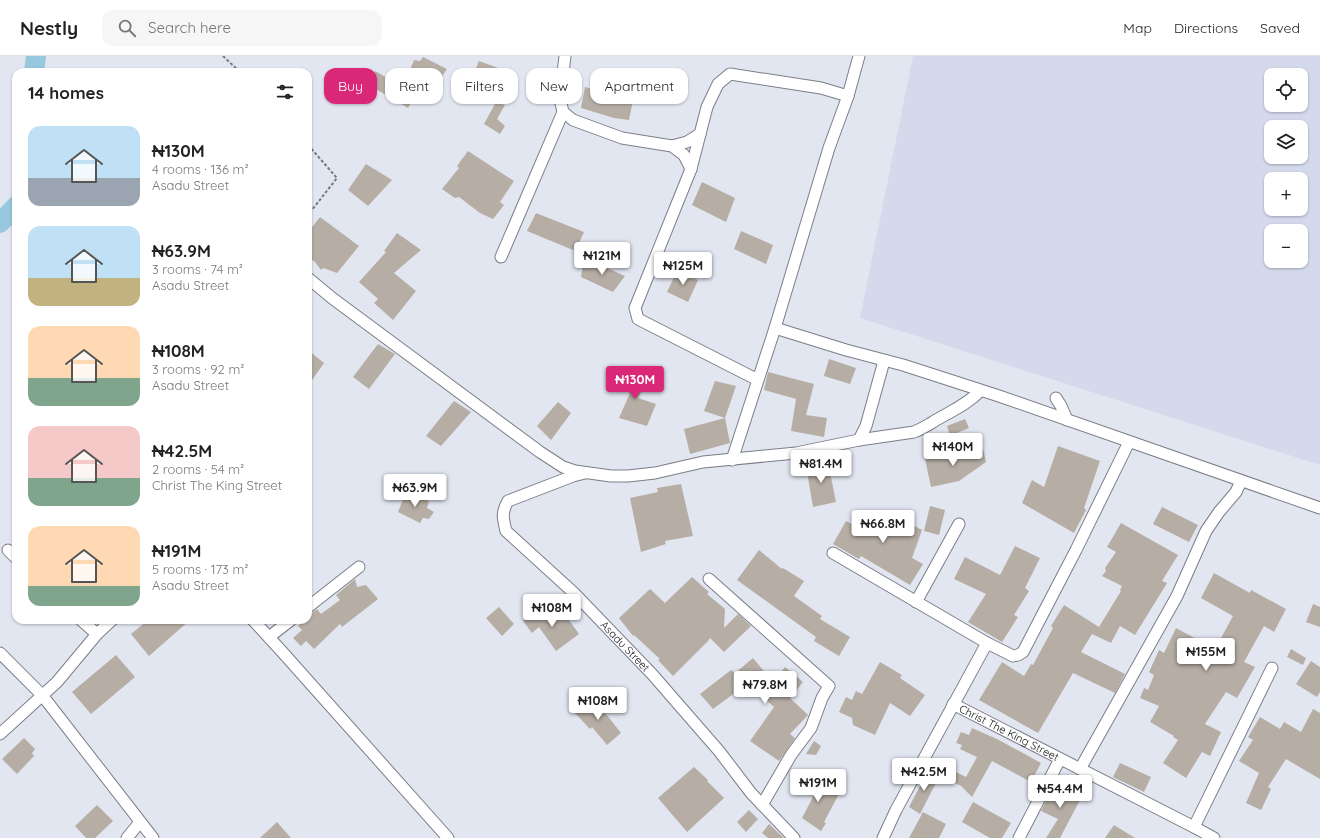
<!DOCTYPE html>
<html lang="en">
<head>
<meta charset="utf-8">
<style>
  body { margin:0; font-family:Quicksand,sans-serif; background:#f6f6f6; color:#222; height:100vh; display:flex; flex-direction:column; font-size:15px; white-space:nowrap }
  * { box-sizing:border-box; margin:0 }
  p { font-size:13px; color:#767676 }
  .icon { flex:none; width:22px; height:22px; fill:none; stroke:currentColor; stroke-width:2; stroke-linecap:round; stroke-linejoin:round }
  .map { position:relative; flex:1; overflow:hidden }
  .side { position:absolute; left:12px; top:12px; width:300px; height:556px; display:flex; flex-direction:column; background:#fff; border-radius:12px; box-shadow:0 1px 3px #0004 }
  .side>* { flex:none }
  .top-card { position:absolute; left:324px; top:12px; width:380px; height:36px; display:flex; gap:8px }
  .fabs { position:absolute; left:1264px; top:12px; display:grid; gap:8px }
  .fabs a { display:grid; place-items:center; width:44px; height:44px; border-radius:8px; background:#fff; box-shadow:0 1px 3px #0004; font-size:20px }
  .price { position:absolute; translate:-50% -34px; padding:0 9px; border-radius:4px; background:#fff; color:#222; font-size:13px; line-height:26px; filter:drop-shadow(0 1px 2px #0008) }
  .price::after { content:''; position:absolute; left:50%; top:24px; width:12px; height:9px; margin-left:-6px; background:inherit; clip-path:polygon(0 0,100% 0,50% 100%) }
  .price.active { background:#db2777; color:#fff }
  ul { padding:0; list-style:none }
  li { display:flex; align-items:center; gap:12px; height:100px; padding:0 16px }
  li span { display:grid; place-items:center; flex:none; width:112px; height:80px; border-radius:12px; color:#555 }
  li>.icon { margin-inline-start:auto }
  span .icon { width:48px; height:48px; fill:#fffc; stroke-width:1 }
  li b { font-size:17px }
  h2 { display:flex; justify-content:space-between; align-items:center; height:48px; padding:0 16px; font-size:17px }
  .pill { padding:0 14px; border-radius:12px; background:#fff; box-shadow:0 1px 3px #0004; font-size:14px; line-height:36px }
  .pill.active { background:#db2777; color:#fff }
  header { display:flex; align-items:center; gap:24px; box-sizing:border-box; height:56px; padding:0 20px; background:#fff; border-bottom:1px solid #e0e0e0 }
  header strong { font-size:19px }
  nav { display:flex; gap:22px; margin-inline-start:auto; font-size:14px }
  .search { width:280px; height:36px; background:#f6f6f6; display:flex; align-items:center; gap:10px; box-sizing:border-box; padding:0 14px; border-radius:12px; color:#767676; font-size:15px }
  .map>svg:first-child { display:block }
  .built { fill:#d4daec; fill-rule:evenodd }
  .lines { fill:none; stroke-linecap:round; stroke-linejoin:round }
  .river { stroke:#98c8de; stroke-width:20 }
  .building { fill:#b6aea5 }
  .minor-casing { stroke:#7b7e88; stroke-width:13 }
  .path { stroke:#787a82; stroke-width:2; stroke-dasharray:3 2; stroke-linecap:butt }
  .minor { stroke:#fff; stroke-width:11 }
  .labels { text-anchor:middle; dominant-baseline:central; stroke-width:3.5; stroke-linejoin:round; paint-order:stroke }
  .street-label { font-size:11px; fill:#131418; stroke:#f0f3ff }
</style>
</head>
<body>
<header>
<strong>Nestly</strong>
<div class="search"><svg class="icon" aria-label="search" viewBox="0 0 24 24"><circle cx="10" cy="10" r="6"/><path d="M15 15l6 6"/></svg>Search here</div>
<nav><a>Map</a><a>Directions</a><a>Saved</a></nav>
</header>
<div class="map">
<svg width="1320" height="782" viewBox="0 0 1320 782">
  <rect width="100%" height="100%" fill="#e2e6f1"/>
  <path class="built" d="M913,0H1320V409L860,262ZM1271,19H1301V49H1271ZM1271,71H1301V101H1271ZM1271,123H1301V153H1271ZM1271,175H1301V205H1271Z"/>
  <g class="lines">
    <path class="river" d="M34,16L36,0
      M0,167L16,150"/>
  </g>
  <path class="building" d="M423,1L447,13L433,34L424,35L419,33L408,52L369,29L375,15L403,31L414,4L420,5Z
    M479,5L501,13L496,28L473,20Z
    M585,31L633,44L629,64L614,62L581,52Z
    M496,46L505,49L497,63L505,70L500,78L484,68Z
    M468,95L514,125L500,146L504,149L493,163L480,157L459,141L455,142L442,133L459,112L457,110Z
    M366,108L392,124L368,150L348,134Z
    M702,126L735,142L726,166L692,149Z
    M536,157L584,176L579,187L575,188L573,194L527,175Z
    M320,161L359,190L337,217L323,212L321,214L315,206L308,201V176Z
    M741,175L773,189L766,208L734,193Z
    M397,177L421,194L394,217L416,235L393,264L374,247L378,243L359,226L386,196L384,195Z
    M587,205L596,207L625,220L613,236L581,221L583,209Z
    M677,215L698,224L688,246L667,236Z
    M378,288L395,298L369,333L353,321Z
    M308,294L324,307L308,330Z
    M829,303L856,312L850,328L824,320Z
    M623,316L647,324L638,342L656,348L647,370L619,362L630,337L616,332Z
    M768,316L814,328L806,359L827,362L824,381L791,375L796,343L764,334Z
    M715,325L736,330L725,362L704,355Z
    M454,345L471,356L441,390L426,380Z
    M558,346L571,357L551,384L537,370Z
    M725,362L730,387L690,398L684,373Z
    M965,363L969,372L950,380L947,370Z
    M1058,390L1100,405L1084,452L1086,454L1074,477L1022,447L1032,424L1044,431Z
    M983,393L986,406L959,425L931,431L925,403L955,396L956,399Z
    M828,406L836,446L813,451L806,410Z
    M681,428L693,480L665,485L666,488L641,496L630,442L658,436L657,432Z
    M406,436L429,445L427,452L434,456L429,463L423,462L420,467L398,456Z
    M930,450L945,454L939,479L924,475Z
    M1162,451L1198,469L1189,486L1153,468Z
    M865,454L884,461L892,458L922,474L912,502L923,508L910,529L861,500L859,503L833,488L846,465L856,470Z
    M1121,467L1178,499L1162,525L1167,527L1135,579L1120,570L1111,587L1092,578L1081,596L1125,618L1115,637L1073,617L1038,677L979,644L1002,606L1024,620L1031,608L1033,609L1053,572L1051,570L1064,549L1099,571L1121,535L1120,534L1122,530L1102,520L1106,515L1105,512L1116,496L1107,491Z
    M1015,490L1040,502L1025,532L1029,535L1014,559L1018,561L1002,586L968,566L986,538L954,523L965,501L1000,519Z
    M759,494L782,513L783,512L804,525L794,540L822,560L820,563L850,581L839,600L814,585L816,581L737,524Z
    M1214,517L1250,537L1251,534L1286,553L1274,576L1264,570L1244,606L1255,611L1237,642L1226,636L1205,668L1221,676L1210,700L1202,696L1186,722L1163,707L1178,684L1173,681L1174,680L1150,666L1159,650L1140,642L1144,632L1148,634L1154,619L1149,616L1159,594L1164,597L1176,572L1215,593L1233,560L1201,542Z
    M692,521L709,536L707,538L725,553L724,572L738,558L751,570L724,596L710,582L708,585L673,620L658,604L660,603L634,579L633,580L619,562L650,533L665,547Z
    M355,523L357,531L366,529L378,543L342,571L340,568L314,593L306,585L301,590L293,582L302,574L298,570L304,564H308V560L317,553L321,558L340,544L336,539Z
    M1313,548L1320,551V571L1306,566Z
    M499,551L514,568L502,580L486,562Z
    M540,551L551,566L564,557L579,578L556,595L539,571L532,577L523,565Z
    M148,564H190L149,600L131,578Z
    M1291,593L1306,602L1303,609L1287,601Z
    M116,599L135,621L91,658L72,636Z
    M753,602L773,626L785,611L803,626L790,642L808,659L790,678L795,682L779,705L750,685L774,651L762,640L747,622L734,633L736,636L713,653L700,638L731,614L735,617Z
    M1311,605L1320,611V636L1317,641L1296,628Z
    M880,606L902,619L900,622L925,639L910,660L890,647L875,679L853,669L852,662L839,656L846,641L852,644L856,635L862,638Z
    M591,642L606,658L621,677L607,689L592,671L590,673L575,657Z
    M1313,653L1320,657V723L1286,703L1268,731L1271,733L1261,754L1246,747L1259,717L1239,705L1253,684L1248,681L1260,661L1280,673L1284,666L1301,676Z
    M972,672L997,683L1041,707L1031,726L992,705L972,741L961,730L938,719L943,710L966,721L977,701L960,693L962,689L956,687L961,676L969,679Z
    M24,682L35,693L32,697L34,700L17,718L2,703Z
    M814,685L821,690L816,699L806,698Z
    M1120,707L1151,721L1144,736L1113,721Z
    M694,711L708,724L707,725L724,742L687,776L658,742Z
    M928,715L939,721L920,758L909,751Z
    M803,719L839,738L824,766L826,767L821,775L802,762L815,737L799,728Z
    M1055,728L1081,742L1060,782H1046L1058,763L1041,755Z
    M973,746L1011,767L1002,782H990L962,766Z
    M97,749L113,765L95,782H86L75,770Z
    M749,754L758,763L746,776L737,766Z
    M923,756L946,768L939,782H909Z
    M277,766L291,782H260Z
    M769,768L784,782H768L762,777Z
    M1114,769L1135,782H1105Z"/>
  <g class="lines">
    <g class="minor-casing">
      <g id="minor">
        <path d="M565,0L560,43L563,56L573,64L622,82L672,90L684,99L691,113"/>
        <path d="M848,40L859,0"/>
        <path d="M672,90L687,86L700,78"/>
        <path d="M501,201L563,56"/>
        <path d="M308,222L332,242L540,396L563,411L575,415L611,420H628L655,417L703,406L796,397L859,384L914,376C922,373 926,370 933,366C949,356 967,349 980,335"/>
        <path d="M775,272L846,294L903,309L999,340L1320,452"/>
        <path d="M1056,342L1061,350L1067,364"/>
        <path d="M859,384L866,370L884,305"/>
        <path d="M732,404L775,272L829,92L848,40L821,32L730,18L718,28L707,51L691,113L635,252L638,263L758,324"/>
        <path id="s1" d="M585,417L573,420L508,445C501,457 503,462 506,475L574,537L652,618L719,695L751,737L794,782"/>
        <path d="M8,494L16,502"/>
        <path d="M833,497L987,587L1013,600L1018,599L1023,596L1076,494L1129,386"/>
        <path d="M709,523L829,630L822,642L811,672L791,699L762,749"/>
        <path d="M916,546L959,468"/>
        <path d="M308,551L359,511"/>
        <path d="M81,564L97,578"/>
        <path d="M253,564L285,599L448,782"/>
        <path d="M269,581L291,564"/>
        <path d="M0,597L42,639L153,782"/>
        <path id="s2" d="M953,648L1194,771L1214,782"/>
        <path d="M0,678L57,626L97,578L112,564"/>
        <path d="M1080,713L1177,540L1206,475L1219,456L1236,436L1241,425"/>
        <path d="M1194,771L1272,612"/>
        <path d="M127,782L140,766"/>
        <path d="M883,782L896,754L987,587"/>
        <path d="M1019,782L1060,703"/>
      </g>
    </g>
    <path class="path" d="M223,0L240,16
      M308,89L337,122L308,159"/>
    <use href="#minor" class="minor"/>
  </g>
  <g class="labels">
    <g class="street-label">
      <text stroke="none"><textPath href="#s1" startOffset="279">Asadu Street</textPath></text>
      <text stroke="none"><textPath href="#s2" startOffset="63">Christ The King Street</textPath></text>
    </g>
  </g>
</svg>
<div class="fabs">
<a><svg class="icon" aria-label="locate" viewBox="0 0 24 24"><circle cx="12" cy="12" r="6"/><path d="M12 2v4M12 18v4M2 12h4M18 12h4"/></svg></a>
<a><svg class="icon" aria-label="layers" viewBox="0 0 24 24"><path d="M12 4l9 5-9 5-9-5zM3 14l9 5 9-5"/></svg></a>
<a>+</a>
<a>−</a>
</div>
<b class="price" style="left:602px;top:220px">₦121M</b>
<b class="price" style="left:683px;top:230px">₦125M</b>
<b class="price active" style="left:635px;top:344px">₦130M</b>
<b class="price" style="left:953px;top:411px">₦140M</b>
<b class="price" style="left:821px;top:428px">₦81.4M</b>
<b class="price" style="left:415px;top:452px">₦63.9M</b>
<b class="price" style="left:883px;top:488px">₦66.8M</b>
<b class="price" style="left:552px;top:572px">₦108M</b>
<b class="price" style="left:1206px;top:616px">₦155M</b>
<b class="price" style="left:765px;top:649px">₦79.8M</b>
<b class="price" style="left:598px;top:665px">₦108M</b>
<b class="price" style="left:924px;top:736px">₦42.5M</b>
<b class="price" style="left:818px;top:747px">₦191M</b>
<b class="price" style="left:1060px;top:753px">₦54.4M</b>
<div class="top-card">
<a class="pill active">Buy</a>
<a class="pill">Rent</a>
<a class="pill">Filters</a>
<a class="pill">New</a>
<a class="pill">Apartment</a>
</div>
<section class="side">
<h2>14 homes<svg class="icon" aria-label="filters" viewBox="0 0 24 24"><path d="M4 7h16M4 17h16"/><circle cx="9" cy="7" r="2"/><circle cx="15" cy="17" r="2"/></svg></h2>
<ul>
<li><span style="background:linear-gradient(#bfe0f5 65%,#9aa5b1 0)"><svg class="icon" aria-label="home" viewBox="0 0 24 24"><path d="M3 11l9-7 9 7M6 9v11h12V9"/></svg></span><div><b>₦130M</b><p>4 rooms · 136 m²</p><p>Asadu Street</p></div></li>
<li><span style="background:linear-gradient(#bfe0f5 65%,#c2b280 0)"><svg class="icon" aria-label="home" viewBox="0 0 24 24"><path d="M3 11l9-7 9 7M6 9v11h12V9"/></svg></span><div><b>₦63.9M</b><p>3 rooms · 74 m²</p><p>Asadu Street</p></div></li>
<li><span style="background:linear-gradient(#ffd9b3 65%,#7fa58c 0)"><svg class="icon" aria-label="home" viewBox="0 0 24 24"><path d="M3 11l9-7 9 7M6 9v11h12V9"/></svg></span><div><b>₦108M</b><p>3 rooms · 92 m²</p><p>Asadu Street</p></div></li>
<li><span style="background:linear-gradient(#f6c9c9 65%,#7fa58c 0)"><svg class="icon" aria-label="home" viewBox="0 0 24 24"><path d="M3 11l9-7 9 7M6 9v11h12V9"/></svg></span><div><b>₦42.5M</b><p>2 rooms · 54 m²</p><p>Christ The King Street</p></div></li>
<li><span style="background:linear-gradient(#ffd9b3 75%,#7fa58c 0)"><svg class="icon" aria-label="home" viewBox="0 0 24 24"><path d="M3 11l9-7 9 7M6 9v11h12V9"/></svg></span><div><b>₦191M</b><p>5 rooms · 173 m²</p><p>Asadu Street</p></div></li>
</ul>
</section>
</div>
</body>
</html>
